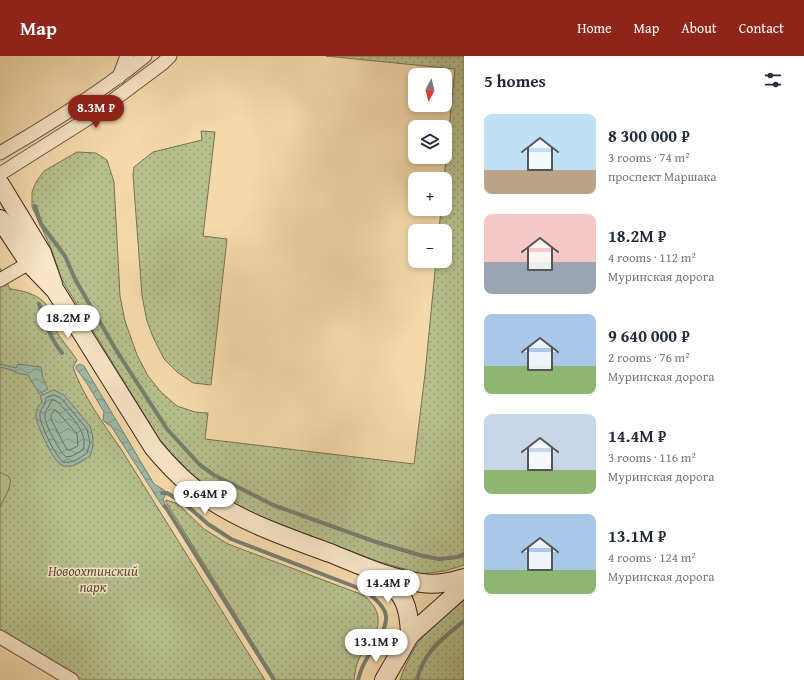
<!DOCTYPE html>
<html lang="en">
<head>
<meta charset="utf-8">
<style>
  body { margin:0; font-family:"Gentium Book Plus",serif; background:#f2f2f3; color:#1f2937; height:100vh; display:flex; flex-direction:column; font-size:15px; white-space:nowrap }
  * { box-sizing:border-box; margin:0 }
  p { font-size:13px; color:#747a83 }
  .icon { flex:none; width:22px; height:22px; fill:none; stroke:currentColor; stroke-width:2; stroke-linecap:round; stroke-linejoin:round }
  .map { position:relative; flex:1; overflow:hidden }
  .side { display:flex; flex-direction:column; background:#fff; width:340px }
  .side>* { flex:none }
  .needle { width:26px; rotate:187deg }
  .fabs { position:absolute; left:408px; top:12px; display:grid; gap:8px }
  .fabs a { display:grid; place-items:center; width:44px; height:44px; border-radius:8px; background:#fff; box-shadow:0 2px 6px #0003; font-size:20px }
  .price { position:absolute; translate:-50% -34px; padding:0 9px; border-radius:14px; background:#fff; color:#222; font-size:13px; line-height:26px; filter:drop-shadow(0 1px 2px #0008) }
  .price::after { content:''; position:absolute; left:50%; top:24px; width:12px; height:9px; margin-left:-6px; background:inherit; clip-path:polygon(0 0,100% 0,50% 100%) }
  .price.on { background:#8f2418; color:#fff }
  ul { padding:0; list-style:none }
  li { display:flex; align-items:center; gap:12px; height:100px; padding:0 20px }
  li span { display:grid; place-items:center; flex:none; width:112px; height:80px; border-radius:8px; color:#555 }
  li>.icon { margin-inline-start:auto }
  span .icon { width:48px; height:48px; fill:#fffc; stroke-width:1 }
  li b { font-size:17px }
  h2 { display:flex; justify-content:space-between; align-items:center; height:48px; padding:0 20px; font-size:17px }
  header { display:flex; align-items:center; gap:24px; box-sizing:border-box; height:56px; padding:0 20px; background:#8f2418; color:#fff }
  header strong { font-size:19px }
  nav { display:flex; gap:22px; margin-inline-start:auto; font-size:14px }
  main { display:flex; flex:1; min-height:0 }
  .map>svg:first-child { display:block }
  .grass { fill:url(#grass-dots); stroke:#7a7254 }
  .garden { fill:#b6c08d; stroke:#7a7254 }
  .water { fill:url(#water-waves); stroke:#777e6f }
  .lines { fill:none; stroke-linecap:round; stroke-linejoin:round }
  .shore { stroke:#6e7061; stroke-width:1 }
  .stream { stroke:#777e6f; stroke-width:4 }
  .street-casing { stroke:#6c523e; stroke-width:15 }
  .secondary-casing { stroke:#3f251a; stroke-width:20 }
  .street { stroke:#f8e6c8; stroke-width:13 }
  .secondary { stroke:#f8e6c8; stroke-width:18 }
  .labels { text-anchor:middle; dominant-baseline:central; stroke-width:3; stroke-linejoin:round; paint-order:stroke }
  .park-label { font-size:14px; font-style:italic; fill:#5d4c37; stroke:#f8e6c8 }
</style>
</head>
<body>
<header>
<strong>Map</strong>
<nav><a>Home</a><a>Map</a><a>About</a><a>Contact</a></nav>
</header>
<main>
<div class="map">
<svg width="464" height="624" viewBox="0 0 464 624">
  <defs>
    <pattern id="grass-dots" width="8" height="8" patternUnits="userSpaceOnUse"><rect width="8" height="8" fill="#b6c08d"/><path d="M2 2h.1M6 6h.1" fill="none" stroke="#959c72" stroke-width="1.8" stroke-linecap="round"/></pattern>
    <pattern id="water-waves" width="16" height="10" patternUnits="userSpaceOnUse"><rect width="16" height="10" fill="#9cbaa8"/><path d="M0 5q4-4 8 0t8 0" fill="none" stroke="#819788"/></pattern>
  </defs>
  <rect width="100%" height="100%" fill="#f4d9ab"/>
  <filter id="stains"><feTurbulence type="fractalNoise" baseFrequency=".005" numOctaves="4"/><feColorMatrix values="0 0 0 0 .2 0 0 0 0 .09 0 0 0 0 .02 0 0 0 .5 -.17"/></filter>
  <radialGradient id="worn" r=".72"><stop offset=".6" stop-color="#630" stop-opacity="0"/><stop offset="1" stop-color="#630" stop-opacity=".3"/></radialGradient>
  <path class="grass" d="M326,0H464V509L445,515L421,518L377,505L259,460L216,439L195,421L170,396L158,381L62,224L51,192L32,151V136L36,126L44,115L77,96L96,97L107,104L114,126L120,240L125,265L137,299L148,320L161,336L177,350L195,356L208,357L205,383L414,408L425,318L436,205H445V175H439L441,153H445L444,123L455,13Z
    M201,75L215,76L203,180L227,183L211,329L193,327L177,316L164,303L153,281L147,265L142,240L133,119L134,111L153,96L202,84Z
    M0,212L10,233C28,235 49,242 53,262C54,266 52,268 54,271C60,283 70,293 77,304L73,311C83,340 103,367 121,393L265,624H83L0,578Z
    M166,444L178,448L204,473L228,488L363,539C378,551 383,564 373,582C369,589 362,595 359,603C356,609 355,617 354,624H276L166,446Z
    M464,542V624H400C414,584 432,568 464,542Z"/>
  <path class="garden" d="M0,416C3,418 7,419 9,421C14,428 3,444 0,451Z"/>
  <path class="water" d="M0,308L16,312L18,308L41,311L43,323L48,333L39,338C36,331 31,326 28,319L16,317L15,315L0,311Z
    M80,308L84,310L154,428L164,434L167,437L163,443L167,454L163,451L111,370L106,367L103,364L104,356L88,329L76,312V310Z
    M54,334L64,339L90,370C94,381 94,390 90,400C83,405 73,412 64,410C63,410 59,408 59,407C52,402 36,368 36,360C35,354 39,350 42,346L40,340L51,335Z"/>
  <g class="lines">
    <path class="shore" d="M54,339L61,342L87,373L90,387L87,397C81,401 72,408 64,406C57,404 39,367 40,359C40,352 46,350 46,342Z
      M54,344L58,346C69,359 89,375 83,394L72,400L66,401L62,397C57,389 44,368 45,359C45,354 50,350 51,345Z
      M55,354L57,355L77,378L78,390L70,394H67L51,363V359Z"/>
    <path class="stream" d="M35,150L41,168L65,200L75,223L116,294L167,373L200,409L214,419L273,449L376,486L423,500L439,503L458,501L464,498
      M39,248C45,266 50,282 62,297
      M162,437H167L184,447L208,468L231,483L366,535C373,541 386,551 386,561C387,574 372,593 366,604C362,610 360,617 358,624
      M165,450L274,624
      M417,624C424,595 442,583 464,565"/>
    <g class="street-casing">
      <path id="street" d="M119,21L127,0
        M0,97C50,68 100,37 145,0
        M0,118L92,60L163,7L170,0
        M0,224L29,207
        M0,581L72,624"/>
    </g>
    <g class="secondary-casing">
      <path id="secondary" d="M0,128L42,197L53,228
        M0,163L29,207L55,234L153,391C168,409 184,426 203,439C242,466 286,481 330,497C360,509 390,523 422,527C435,529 451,526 464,522
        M380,519C404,538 409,548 410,579
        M384,624L410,579L464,531"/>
    </g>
    <use href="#street" class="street"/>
    <use href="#secondary" class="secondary"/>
  </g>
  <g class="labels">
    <g class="park-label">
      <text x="93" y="515">Новоохтинский<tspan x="93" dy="16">парк</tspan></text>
    </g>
  </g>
  <rect width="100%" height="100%" filter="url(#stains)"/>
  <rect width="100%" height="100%" fill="url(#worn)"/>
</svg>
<div class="fabs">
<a><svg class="needle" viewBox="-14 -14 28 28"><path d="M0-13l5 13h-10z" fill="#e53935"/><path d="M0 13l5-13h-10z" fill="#747a83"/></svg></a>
<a><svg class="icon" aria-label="layers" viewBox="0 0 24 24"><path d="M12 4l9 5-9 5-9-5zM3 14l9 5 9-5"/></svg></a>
<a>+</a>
<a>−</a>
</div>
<b class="price on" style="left:96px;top:73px">8.3M ₽</b>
<b class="price" style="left:68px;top:283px">18.2M ₽</b>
<b class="price" style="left:205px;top:459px">9.64M ₽</b>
<b class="price" style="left:388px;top:548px">14.4M ₽</b>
<b class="price" style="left:376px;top:607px">13.1M ₽</b>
</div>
<section class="side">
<h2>5 homes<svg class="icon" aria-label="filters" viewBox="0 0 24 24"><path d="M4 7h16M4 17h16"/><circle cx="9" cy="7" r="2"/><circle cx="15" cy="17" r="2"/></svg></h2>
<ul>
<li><span style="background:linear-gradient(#bfe0f5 70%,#b9a48a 0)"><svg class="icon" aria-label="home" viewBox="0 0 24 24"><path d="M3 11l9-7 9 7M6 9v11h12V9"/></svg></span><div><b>8 300 000 ₽</b><p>3 rooms · 74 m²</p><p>проспект Маршака</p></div></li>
<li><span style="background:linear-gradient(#f6c9c9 60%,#9aa5b1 0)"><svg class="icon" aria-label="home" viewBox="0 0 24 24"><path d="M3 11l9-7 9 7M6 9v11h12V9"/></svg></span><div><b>18.2M ₽</b><p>4 rooms · 112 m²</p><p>Муринская дорога</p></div></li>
<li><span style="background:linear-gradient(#a9c7e8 65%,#8fb573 0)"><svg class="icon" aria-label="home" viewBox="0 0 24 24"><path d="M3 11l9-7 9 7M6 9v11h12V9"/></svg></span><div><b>9 640 000 ₽</b><p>2 rooms · 76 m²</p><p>Муринская дорога</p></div></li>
<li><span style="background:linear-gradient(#c9d6e8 70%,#8fb573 0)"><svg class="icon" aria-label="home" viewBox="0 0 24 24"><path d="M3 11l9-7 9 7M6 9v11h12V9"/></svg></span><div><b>14.4M ₽</b><p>3 rooms · 116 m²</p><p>Муринская дорога</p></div></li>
<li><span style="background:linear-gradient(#a9c7e8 70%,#8fb573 0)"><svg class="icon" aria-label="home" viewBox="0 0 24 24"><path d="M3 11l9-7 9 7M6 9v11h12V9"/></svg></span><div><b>13.1M ₽</b><p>4 rooms · 124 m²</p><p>Муринская дорога</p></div></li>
</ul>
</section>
</main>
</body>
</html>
